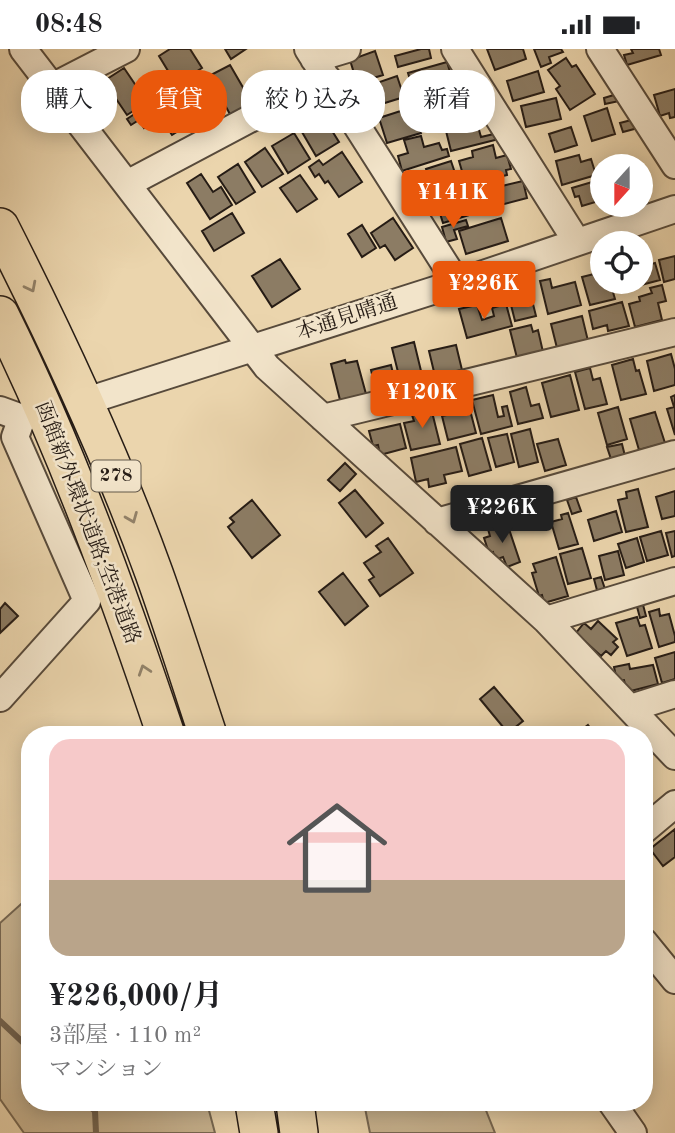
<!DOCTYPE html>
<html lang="ja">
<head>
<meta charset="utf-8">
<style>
  body { margin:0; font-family:"Old Standard TT","Noto Serif JP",serif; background:#f2f2f2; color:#202124; height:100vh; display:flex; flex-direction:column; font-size:26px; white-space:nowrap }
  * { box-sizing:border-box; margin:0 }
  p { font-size:23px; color:#757577 }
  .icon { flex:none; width:38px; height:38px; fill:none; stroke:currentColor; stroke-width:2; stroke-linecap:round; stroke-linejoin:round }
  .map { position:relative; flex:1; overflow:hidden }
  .details { position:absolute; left:21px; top:677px; width:632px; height:385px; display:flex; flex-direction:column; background:#fff; border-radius:28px; box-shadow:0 4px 18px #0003 }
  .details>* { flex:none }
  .banner { position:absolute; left:21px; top:21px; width:634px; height:63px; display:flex; gap:14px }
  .needle { width:46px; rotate:201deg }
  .tools { position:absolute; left:590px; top:105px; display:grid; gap:14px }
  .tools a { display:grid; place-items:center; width:63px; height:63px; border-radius:50%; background:#fff; box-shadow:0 4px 18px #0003; font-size:35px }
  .price { position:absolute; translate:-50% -60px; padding:0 16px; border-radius:7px; background:#ea580c; color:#fff; font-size:23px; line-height:46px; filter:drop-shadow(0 2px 4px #0008) }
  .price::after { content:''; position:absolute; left:50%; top:42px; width:21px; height:16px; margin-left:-10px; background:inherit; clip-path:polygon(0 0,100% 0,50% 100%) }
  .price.active { background:#222; color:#fff }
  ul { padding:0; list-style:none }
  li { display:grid; align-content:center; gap:14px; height:371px; padding:0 28px }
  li+li { border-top:2px solid #e0e0e0 }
  li span { display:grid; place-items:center; height:217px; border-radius:21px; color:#555 }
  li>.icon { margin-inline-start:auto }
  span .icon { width:126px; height:126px; fill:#fffc; stroke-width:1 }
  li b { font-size:30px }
  .pill { padding:0 24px; border-radius:28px; background:#fff; box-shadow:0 4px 18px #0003; font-size:24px; line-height:63px }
  .pill.active { background:#ea580c; color:#fff }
  .status { display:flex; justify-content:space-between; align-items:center; height:49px; padding:0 35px; background:#fff; direction:ltr }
  .status svg { height:19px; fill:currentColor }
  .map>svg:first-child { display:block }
  .green { fill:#cab693; stroke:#786954; stroke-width:2 }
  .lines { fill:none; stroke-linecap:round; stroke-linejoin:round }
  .stream { stroke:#746551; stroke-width:6 }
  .building { fill:#8c7c64; stroke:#261c15; stroke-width:2 }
  .minor-casing { stroke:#574a3b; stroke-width:30 }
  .highway-casing { stroke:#261c15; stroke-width:40 }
  .minor { stroke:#f2e4ca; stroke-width:26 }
  .highway { stroke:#ebd5ad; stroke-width:37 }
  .oneway { stroke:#928269 }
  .labels { text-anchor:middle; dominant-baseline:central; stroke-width:5; stroke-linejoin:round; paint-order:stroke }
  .shield { fill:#f2e4ca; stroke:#63584b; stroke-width:2 }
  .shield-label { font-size:19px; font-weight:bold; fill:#261c15 }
  .street-label { font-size:21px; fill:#261c15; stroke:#f2e4ca }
</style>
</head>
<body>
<div class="status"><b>08:48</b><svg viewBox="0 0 49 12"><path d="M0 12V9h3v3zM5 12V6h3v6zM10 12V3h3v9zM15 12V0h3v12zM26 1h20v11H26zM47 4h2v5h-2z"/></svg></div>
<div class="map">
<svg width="675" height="1084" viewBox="0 0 675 1084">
  <rect width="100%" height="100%" fill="#ebd5ad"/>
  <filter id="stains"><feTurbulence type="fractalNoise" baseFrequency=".00286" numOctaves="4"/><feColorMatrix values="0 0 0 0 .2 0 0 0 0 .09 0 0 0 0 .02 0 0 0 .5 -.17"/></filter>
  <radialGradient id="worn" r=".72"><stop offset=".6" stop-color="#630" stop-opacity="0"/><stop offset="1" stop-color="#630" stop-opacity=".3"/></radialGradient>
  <path class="green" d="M30,847V1054H207L215,1084H24L0,1050V874Z
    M364,1054H483L495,1084H370Z"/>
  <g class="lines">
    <path class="stream" d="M0,972L30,1000
      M85,1054L95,1062L96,1084"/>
  </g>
  <path class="building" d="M170,0H190L202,19L176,35L159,7Z
    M225,0H246L231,10Z
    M421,0H429L431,9L398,18L395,7Z
    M487,0H523L526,10L495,21Z
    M534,0H561L563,3L549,8L551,14L541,18Z
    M631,0H659L661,6L627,16L624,6L633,4Z
    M375,2L383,26L357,34L350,11Z
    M566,9L572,18L576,16L595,45L570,61L556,40L560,37L548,21Z
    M447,13L454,36L415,48L408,24Z
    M230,16L252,54L231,67L209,27Z
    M124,19L147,53L127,66L104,32Z
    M538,22L544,43L513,52L507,32Z
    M397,27L404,48L372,58L365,38Z
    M358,40L367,56L359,61L350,44Z
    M675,40V68L670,69L669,64L660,67L654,46Z
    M463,42L470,68L433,78L426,52Z
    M617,45L619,52L605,55L604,49Z
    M176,46L193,73L172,86L154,59Z
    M556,49L561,70L526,78L521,57Z
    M207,51L217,67L202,76L192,60Z
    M147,57L156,71L144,79L139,71L131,76L127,70Z
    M413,58L421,84L387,94L379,69Z
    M607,59L615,85L592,92L584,67Z
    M324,69L339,93L316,107L302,83Z
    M476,70L481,88L498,84L499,90L451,102L445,78Z
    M635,70L638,79L623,83L620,74Z
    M571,78L577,96L555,103L549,85Z
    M294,84L310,110L288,124L272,97Z
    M421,87L424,98L439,94L442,101L447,100L449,107L402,122L398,107L408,104L404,91Z
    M493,96L496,109L507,106L511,120L506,121L507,126L476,134L474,126L464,129L459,112L473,108L472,102Z
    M265,99L283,125L262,138L245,113Z
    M342,103L362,133L339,148L328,132L325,134L319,125L315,128L309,118L319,111L323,116Z
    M579,106L581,113L591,110L596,126L562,136L556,112Z
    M451,112L469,166L443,174L426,120Z
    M238,115L255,143L236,155L218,128Z
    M643,116L649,136L640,139V117Z
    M201,125L213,143L221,138L232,156L210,170L187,134Z
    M300,126L317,150L297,163L280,139Z
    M602,130V151L582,157L579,147L575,148L572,139Z
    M500,132L502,137L523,132L527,149L489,159L483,136Z
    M232,164L244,184L214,202L202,182Z
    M393,169L413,199L395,211L385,196L380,199L371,184Z
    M501,169L508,192L466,205L459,182Z
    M466,171L468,177L454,181L457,190L446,193L442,178Z
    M362,176L376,199L362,208L348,185Z
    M675,207V230L664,233L659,211Z
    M280,210L300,240L272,258L252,227Z
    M655,214L660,231L626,240L624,233H640V218Z
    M602,223V233H610L615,250L590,256L582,228Z
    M550,230L552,239L575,233L581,256L548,265L540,232Z
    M662,236L666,252L658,254L662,271L635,278L629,255L640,252L639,248L652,244L650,239Z
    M530,243L536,267L515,272L509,248Z
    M622,253L629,277L608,282L607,276L593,280L589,262Z
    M506,255L512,277L467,289L459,260L477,256L482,271L494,267L492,259Z
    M582,267L588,292L557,299L551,275Z
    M531,276L533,283L538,281L543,303L517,309L510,281Z
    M414,293L422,326L400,331L392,299Z
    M456,296L462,321L435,327L429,302Z
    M671,305L675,320V336L654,342L647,312Z
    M633,310L636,322L639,321L646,345L621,351L612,316Z
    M345,311L346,314L357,312L366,345L340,351L331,315Z
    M391,316L396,337L376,342L371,321Z
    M590,319L593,331L600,329L607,355L585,360L575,323Z
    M570,326L579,361L551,368L542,334Z
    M526,338L531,357L539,355L543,369L518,375L510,343Z
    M493,346L498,368L504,367L502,358L507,357L512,377L481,385L472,351Z
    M675,346V386L667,360L674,358L671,348Z
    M618,358L627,390L607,396L598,364Z
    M431,359L440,395L411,401L404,374L414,372L411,363Z
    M470,361L476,384L448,391L442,367Z
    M655,363L665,394L639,401L630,370Z
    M400,375L406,399L380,406L378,396L373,397L369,382Z
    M530,380L538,413L519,418L511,385Z
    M507,385L514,413L496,418L488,389Z
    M482,389L491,421L469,427L460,395Z
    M558,390L566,416L545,422L537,395Z
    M622,395L625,407L611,410L607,398Z
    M456,398L462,422L444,426L446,434L429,438L428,430L416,433L411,409Z
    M345,414L356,425L340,442L328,431Z
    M638,440L648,478L626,483L618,451L627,449L626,443Z
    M355,441L383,474L366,488L339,454Z
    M675,442V467L662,470L656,448Z
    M576,448L581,462L572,465L567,451Z
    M252,451L280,486L252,509L228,478L234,473L230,469Z
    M616,462L622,483L594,492L588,471Z
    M568,464L578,495L559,500L551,473L562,470L561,466Z
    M498,476L500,480L508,477L520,513L507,518L503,508L495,511L493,503L489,504L484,489L490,487L488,480Z
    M661,482L668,506L647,512L640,488Z
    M675,482V507L672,508L666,484Z
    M388,489L413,524L380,547L369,531L374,528L364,514L381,503L376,497Z
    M637,489L644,513L626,519L618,495Z
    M582,499L591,529L568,535L560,505Z
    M618,502L624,526L605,531L599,507Z
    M556,508L568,547L544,554L542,546L539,547L532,524L536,523L533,515Z
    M343,524L368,557L345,576L319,543Z
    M601,528L606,543L598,545L594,530Z
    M642,552L646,567L640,569L636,554Z
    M5,554L18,567L0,584V560Z
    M659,560L660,567L669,565L675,587V593L659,598L649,563Z
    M637,568L640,577L645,576L652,599L627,607L616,574Z
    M598,572L617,590L613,593L618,598L611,606L606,602L601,607L576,584L584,574L591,580Z
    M675,603V630L662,634L655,609Z
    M629,615L630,620L653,616L658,635L627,643L624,631L617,632L614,618Z
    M494,638L523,672L508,684L480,650Z
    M588,676L596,686H581L579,683Z
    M675,780V808L663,817L650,800Z"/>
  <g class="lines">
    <g class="minor-casing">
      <path id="minor" d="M23,0L267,318L546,571L675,707
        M308,0L457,234
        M455,0L577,193
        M600,0L675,116
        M314,10L347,0
        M52,38L126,0
        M127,135L327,29
        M99,348L457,234L675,160
        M0,361L22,369L15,388L87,552L0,649
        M323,369L675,283
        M437,473L675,405
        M546,571L675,532
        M631,659L675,645
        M644,781L675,755
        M644,893L675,931
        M612,1054L633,1084"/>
    </g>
    <g class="highway-casing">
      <path id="highway" d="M0,178C57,290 111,405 154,524C173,577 190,632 208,686
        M0,266C67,401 118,543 166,686
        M254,1054L259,1084
        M295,1054L299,1084"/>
    </g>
    <use href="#minor" class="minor"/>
    <use href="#highway" class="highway"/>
  </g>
  <defs><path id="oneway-chevron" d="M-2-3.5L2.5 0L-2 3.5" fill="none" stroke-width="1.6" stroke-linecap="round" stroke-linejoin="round" transform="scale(1.75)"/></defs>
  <g class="oneway">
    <use href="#oneway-chevron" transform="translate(31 238) rotate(63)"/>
    <use href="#oneway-chevron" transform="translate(132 469) rotate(68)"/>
    <use href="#oneway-chevron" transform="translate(144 621) rotate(-108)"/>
  </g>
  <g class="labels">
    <rect class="shield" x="91.5" y="411.5" width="49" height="31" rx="5"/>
    <g class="shield-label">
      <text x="116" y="427">278</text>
    </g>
    <g class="street-label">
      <text transform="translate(347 269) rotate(-18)">本通見晴通</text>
      <text transform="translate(87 474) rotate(69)">函館新外環状道路;空港道路</text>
    </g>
  </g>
  <rect width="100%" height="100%" filter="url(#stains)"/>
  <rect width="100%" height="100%" fill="url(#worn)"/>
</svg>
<div class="tools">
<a><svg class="needle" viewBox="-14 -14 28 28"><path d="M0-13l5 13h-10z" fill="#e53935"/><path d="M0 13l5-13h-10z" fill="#757577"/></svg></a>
<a><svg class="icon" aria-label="locate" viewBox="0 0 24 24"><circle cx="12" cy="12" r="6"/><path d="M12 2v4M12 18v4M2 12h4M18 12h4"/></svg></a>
</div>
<b class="price" style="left:453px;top:181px">¥141K</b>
<b class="price" style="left:484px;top:272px">¥226K</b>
<b class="price" style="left:422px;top:381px">¥120K</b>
<b class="price active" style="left:502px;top:496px">¥226K</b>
<div class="banner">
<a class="pill">購入</a>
<a class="pill active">賃貸</a>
<a class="pill">絞り込み</a>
<a class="pill">新着</a>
</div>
<section class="details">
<ul>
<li><span style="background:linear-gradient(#f6c9c9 65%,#b9a48a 0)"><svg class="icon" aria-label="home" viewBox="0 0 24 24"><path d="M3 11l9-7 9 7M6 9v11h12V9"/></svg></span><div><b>¥226,000/月</b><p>3部屋 · 110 m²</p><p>マンション</p></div></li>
</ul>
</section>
</div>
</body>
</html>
